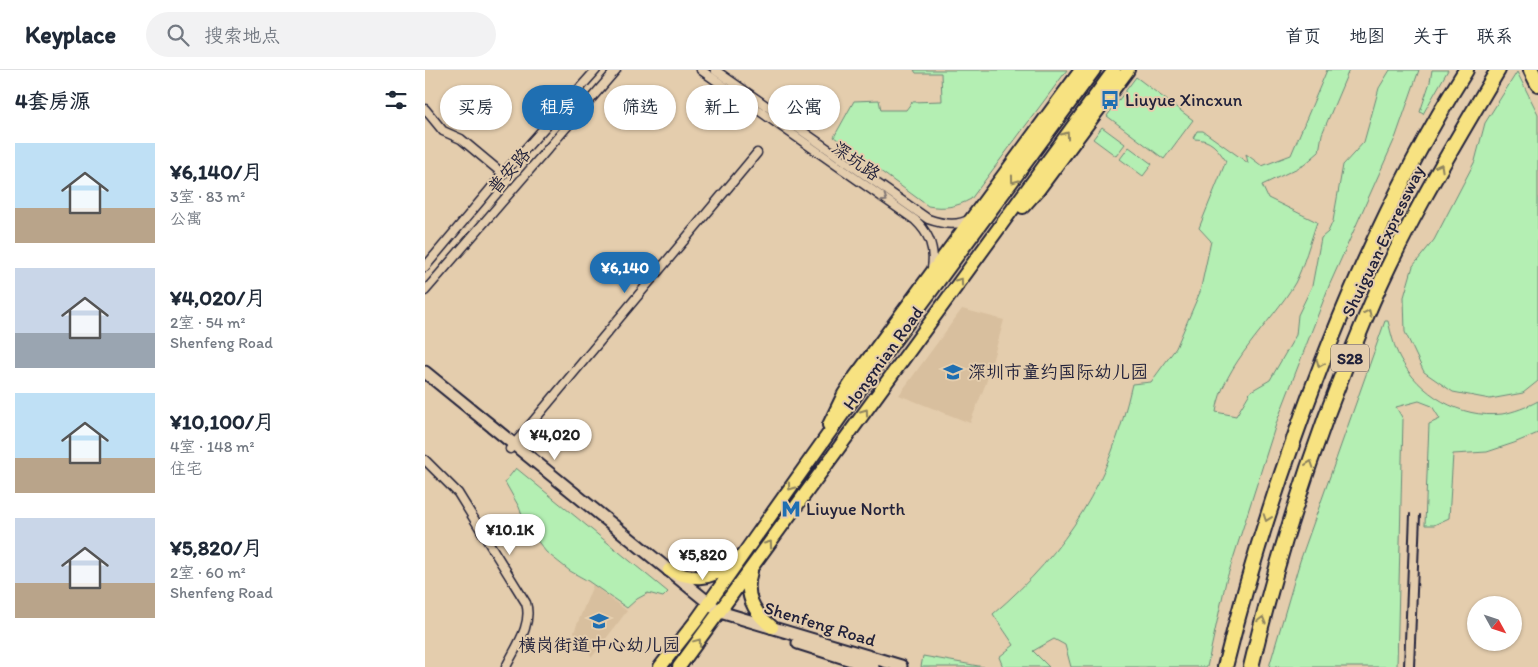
<!DOCTYPE html>
<html lang="zh">
<head>
<meta charset="utf-8">
<style>
  body { margin:0; font-family:Itim,"LXGW WenKai TC",sans-serif; background:#f2f2f3; color:#1f2937; height:100vh; display:flex; flex-direction:column; font-size:19px; white-space:nowrap }
  * { box-sizing:border-box; margin:0 }
  p { font-size:16px; color:#747a83 }
  .icon { flex:none; width:28px; height:28px; fill:none; stroke:currentColor; stroke-width:2; stroke-linecap:round; stroke-linejoin:round }
  .map { position:relative; flex:1; overflow:hidden }
  .drawer { display:flex; flex-direction:column; background:#fff; width:425px }
  .drawer>* { flex:none }
  .hud { position:absolute; left:15px; top:15px; width:475px; height:45px; display:flex; gap:10px }
  .needle { width:32px; rotate:130deg }
  .fabs { position:absolute; left:1042px; top:526px; display:grid; gap:10px }
  .fabs a { display:grid; place-items:center; width:55px; height:55px; border-radius:50%; background:#fff; box-shadow:0 1px 4px #0004; font-size:25px }
  .price { position:absolute; translate:-50% -42px; padding:0 11px; border-radius:18px; background:#fff; color:#222; font-size:16px; line-height:32px; filter:drop-shadow(0 1px 2px #0008) }
  .price::after { content:''; position:absolute; left:50%; top:30px; width:15px; height:11px; margin-left:-8px; background:inherit; clip-path:polygon(0 0,100% 0,50% 100%) }
  .price.current { background:#1f6fb2; color:#fff }
  ul { padding:0; list-style:none }
  li { display:flex; align-items:center; gap:15px; height:125px; padding:0 15px }
  li span { display:grid; place-items:center; flex:none; width:140px; height:100px; border-radius:0px; color:#555 }
  li>.icon { margin-inline-start:auto }
  span .icon { width:60px; height:60px; fill:#fffc; stroke-width:1 }
  li b { font-size:21px }
  h2 { display:flex; justify-content:space-between; align-items:center; height:60px; padding:0 15px; font-size:21px }
  .tag { padding:0 18px; border-radius:22px; background:#fff; box-shadow:0 1px 4px #0004; font-size:18px; line-height:45px }
  .tag.current { background:#1f6fb2; color:#fff }
  header { display:flex; align-items:center; gap:30px; box-sizing:border-box; height:70px; padding:0 25px; background:#fff; border-bottom:1px solid #e0e1e3 }
  header strong { font-size:24px }
  nav { display:flex; gap:28px; margin-inline-start:auto; font-size:18px }
  .search { width:350px; height:45px; background:#f2f2f3; display:flex; align-items:center; gap:12px; box-sizing:border-box; padding:0 18px; border-radius:28px; color:#747a83; font-size:19px }
  main { display:flex; flex:1; min-height:0 }
  .map>svg:first-child { display:block }
  .built { fill:#d8bf9e }
  .green { fill:#b4efb3; stroke:#6b8877 }
  .lines { fill:none; stroke-linecap:round; stroke-linejoin:round }
  .street-casing { stroke:#22223b; stroke-width:11 }
  .secondary-casing { stroke:#22223b; stroke-width:15 }
  .primary-casing { stroke:#22223b; stroke-width:16 }
  .highway-casing { stroke:#22223b; stroke-width:18 }
  .street { stroke:#e4cdad; stroke-width:8 }
  .secondary { stroke:#e4cdad; stroke-width:11 }
  .primary { stroke:#f7e281; stroke-width:12 }
  .highway { stroke:#f7e281; stroke-width:14 }
  .rail { stroke:#22223b; stroke-width:2 }
  .oneway { stroke:#8c825e }
  .oneway2 { stroke:#837874 }
  .labels { text-anchor:middle; dominant-baseline:central; stroke-width:4; stroke-linejoin:round; paint-order:stroke }
  .shield { fill:#e4cdad; stroke:#5c555d; stroke-width:1 }
  .shield-label { font-size:16px; font-weight:bold; fill:#22223b }
  .poi-label { font-size:18px; fill:#22223b; stroke:#e4cdad; text-anchor:start }
  .street-label { font-size:18px; fill:#22223b; stroke:#e4cdad }
</style>
</head>
<body>
<header>
<strong>Keyplace</strong>
<div class="search"><svg class="icon" aria-label="search" viewBox="0 0 24 24"><circle cx="10" cy="10" r="6"/><path d="M15 15l6 6"/></svg>搜索地点</div>
<nav><a>首页</a><a>地图</a><a>关于</a><a>联系</a></nav>
</header>
<main>
<section class="drawer">
<h2>4套房源<svg class="icon" aria-label="filters" viewBox="0 0 24 24"><path d="M4 7h16M4 17h16"/><circle cx="9" cy="7" r="2"/><circle cx="15" cy="17" r="2"/></svg></h2>
<ul>
<li><span style="background:linear-gradient(#bfe0f5 65%,#b9a48a 0)"><svg class="icon" aria-label="home" viewBox="0 0 24 24"><path d="M3 11l9-7 9 7M6 9v11h12V9"/></svg></span><div><b>¥6,140/月</b><p>3室 · 83 m²</p><p>公寓</p></div></li>
<li><span style="background:linear-gradient(#c9d6e8 65%,#9aa5b1 0)"><svg class="icon" aria-label="home" viewBox="0 0 24 24"><path d="M3 11l9-7 9 7M6 9v11h12V9"/></svg></span><div><b>¥4,020/月</b><p>2室 · 54 m²</p><p>Shenfeng Road</p></div></li>
<li><span style="background:linear-gradient(#bfe0f5 65%,#b9a48a 0)"><svg class="icon" aria-label="home" viewBox="0 0 24 24"><path d="M3 11l9-7 9 7M6 9v11h12V9"/></svg></span><div><b>¥10,100/月</b><p>4室 · 148 m²</p><p>住宅</p></div></li>
<li><span style="background:linear-gradient(#c9d6e8 65%,#b9a48a 0)"><svg class="icon" aria-label="home" viewBox="0 0 24 24"><path d="M3 11l9-7 9 7M6 9v11h12V9"/></svg></span><div><b>¥5,820/月</b><p>2室 · 60 m²</p><p>Shenfeng Road</p></div></li>
</ul>
</section>
<div class="map">
<svg width="1113" height="597" viewBox="0 0 1113 597">
  <rect width="100%" height="100%" fill="#e4cdad"/>
  <filter id="ink" filterUnits="userSpaceOnUse"><feTurbulence type="fractalNoise" baseFrequency=".02" numOctaves="2"/><feDisplacementMap in="SourceGraphic" scale="10" xChannelSelector="R" yChannelSelector="G"/><feConvolveMatrix kernelMatrix="1 2 1 2 8 2 1 2 1" color-interpolation-filters="sRGB"/></filter>
  <g filter="url(#ink)">
    <path class="built" d="M537,239L579,250L561,313L545,353L474,325Z
      M168,515L202,541L167,587L149,562Z"/>
    <path class="green" d="M489,0H642L546,129C531,137 519,139 503,136L409,67L429,31L454,30L456,40H481L487,32L517,31L516,3H491Z
      M902,0H924L897,64L894,82L879,95L837,115L843,128L892,152C886,169 878,198 870,213C846,254 798,294 791,342L811,346L826,321L845,310L871,265L873,245L887,216L896,168L903,162L908,151L918,95L939,72L954,18L965,0H994L971,66L904,216L852,351L801,511L782,597H646L640,575L629,569L608,581L624,597H578L574,587L589,575L568,544C644,479 685,412 707,314L726,312L751,278L775,222L786,171L774,158L801,91C792,78 786,69 769,69L768,68L772,61H778L823,93L821,84L837,96L866,85Z
      M1007,0H1023L998,44L995,42L1005,12Z
      M1092,2L1113,44V311L1098,323L1065,329L1028,322L999,302L980,262L979,227L988,196L1009,170L1050,91L1060,53Z
      M711,7L768,50L739,89L682,46Z
      M677,57L700,74L691,86L668,69Z
      M704,77L727,94L718,106L695,89Z
      M960,251H963C966,263 969,277 975,288C994,324 1035,349 1077,344C1089,342 1102,337 1113,331V363L1089,373L1062,382L1028,384L1024,448L1009,455H1000L1004,354L1015,349L1007,336L994,331L971,337L978,349L972,597H844L875,491Z
      M91,398L243,522L238,527L223,523L212,529L202,538L163,511L145,501L121,482L101,456L94,437L80,412Z
      M498,586L559,597H496Z"/>
    <g class="lines">
      <g class="street-casing">
        <path id="street" d="M276,0L490,150C505,164 510,179 507,198
          M290,0L503,149C517,154 532,157 545,149
          M0,39L18,61L36,69L78,104
          M0,197L78,104L171,0
          M0,221L191,0
          M85,379L332,83
          M0,390L33,423L101,533C108,555 90,578 81,597"/>
      </g>
      <g class="secondary-casing">
        <path id="secondary" d="M0,302L295,542L476,596
          M373,573L448,597"/>
      </g>
      <g class="primary-casing">
        <path id="primary" d="M598,137L614,119L703,0
          M404,355L419,324L430,307L656,0
          M244,500C269,511 284,510 307,494
          M326,501C319,525 328,542 347,557
          M235,597L271,551L465,277L669,0
          M254,597L689,0"/>
      </g>
      <g class="highway-casing">
        <path id="highway" d="M1106,0L1113,14
          M800,597C819,520 842,444 869,369C914,241 968,116 1041,0
          M826,597C854,479 892,361 940,249C976,162 1025,81 1073,0"/>
      </g>
      <use href="#street" class="street"/>
      <use href="#secondary" class="secondary"/>
      <use href="#primary" class="primary"/>
      <use href="#highway" class="highway"/>
      <path class="rail" d="M979,597L985,444
        M989,597L995,445"/>
    </g>
    <defs><path id="oneway-chevron" d="M-2-3.5L2.5 0L-2 3.5" fill="none" stroke-width="1.6" stroke-linecap="round" stroke-linejoin="round" transform="scale(1.25)"/></defs>
    <g class="oneway">
      <use href="#oneway-chevron" transform="translate(641 65) rotate(-54)"/>
      <use href="#oneway-chevron" transform="translate(1015 97) rotate(-61)"/>
      <use href="#oneway-chevron" transform="translate(589 110) rotate(126)"/>
      <use href="#oneway-chevron" transform="translate(535 211) rotate(-54)"/>
      <use href="#oneway-chevron" transform="translate(943 243) rotate(-65)"/>
      <use href="#oneway-chevron" transform="translate(895 294) rotate(112)"/>
      <use href="#oneway-chevron" transform="translate(440 342) rotate(-54)"/>
      <use href="#oneway-chevron" transform="translate(885 394) rotate(-71)"/>
      <use href="#oneway-chevron" transform="translate(366 417) rotate(126)"/>
      <use href="#oneway-chevron" transform="translate(842 448) rotate(109)"/>
      <use href="#oneway-chevron" transform="translate(344 474) rotate(-54)"/>
      <use href="#oneway-chevron" transform="translate(837 550) rotate(-75)"/>
      <use href="#oneway-chevron" transform="translate(273 572) rotate(-53)"/>
    </g>
    <use class="oneway2" href="#oneway-chevron" transform="translate(459 129) rotate(35)"/>
  </g>
  <defs>
    <g id="bus-bare" transform="scale(1.5)"><path d="M-5-6H5V4H4V6H2V4H-2V6H-4V4H-5ZM-3.5-4V0h7V-4ZM-3.5 1.2v1.5H-2V1.2ZM2 1.2v1.5H3.5V1.2Z" fill="#1f6fb2" stroke="#e4cdad" stroke-width="2.5" paint-order="stroke"/></g>
    <g id="school-bare" transform="scale(1.5)"><path d="M0-5L7-2L0 1L-7-2ZM-4 1L0 2.5L4 1V4Q0 6-4 4Z" fill="#1f6fb2" stroke="#e4cdad" stroke-width="2.5" paint-order="stroke"/></g>
    <g id="metro-bare" transform="scale(1.5)"><path d="M-5.5 5V-5H-3L0 0L3-5H5.5V5H3V-.5L0 4L-3-.5V5Z" fill="#1f6fb2" stroke="#e4cdad" stroke-width="2.5" paint-order="stroke"/></g>
  </defs>
  <g fill-rule="evenodd">
    <use href="#bus-bare" x="685" y="30"/>
    <use href="#school-bare" x="528" y="302"/>
    <use href="#metro-bare" x="366" y="439"/>
    <use href="#school-bare" x="174" y="551"/>
  </g>
  <g class="labels">
    <rect class="shield" x="906" y="274.5" width="38" height="27" rx="4"/>
    <g class="shield-label">
      <text x="925" y="288">S28</text>
    </g>
    <g class="poi-label">
      <text x="700" y="30">Liuyue Xincxun</text>
      <text x="543" y="302">深圳市童约国际幼儿园</text>
      <text x="381" y="439">Liuyue North</text>
      <text x="174" y="575" text-anchor="middle">横岗街道中心幼儿园</text>
    </g>
    <g class="street-label">
      <text transform="translate(431 91) rotate(35)">深坑路</text>
      <text transform="translate(84 101) rotate(-49)">普安路</text>
      <text transform="translate(958 171) rotate(-64)">Shuiguan Expressway</text>
      <text transform="translate(458 288) rotate(-54)">Hongmian Road</text>
      <text transform="translate(395 554) rotate(17)">Shenfeng Road</text>
    </g>
  </g>
</svg>
<div class="fabs">
<a><svg class="needle" viewBox="-14 -14 28 28"><path d="M0-13l5 13h-10z" fill="#e53935"/><path d="M0 13l5-13h-10z" fill="#747a83"/></svg></a>
</div>
<b class="price current" style="left:200px;top:224px">¥6,140</b>
<b class="price" style="left:130px;top:391px">¥4,020</b>
<b class="price" style="left:85px;top:486px">¥10.1K</b>
<b class="price" style="left:278px;top:511px">¥5,820</b>
<div class="hud">
<a class="tag">买房</a>
<a class="tag current">租房</a>
<a class="tag">筛选</a>
<a class="tag">新上</a>
<a class="tag">公寓</a>
</div>
</div>
</main>
</body>
</html>
